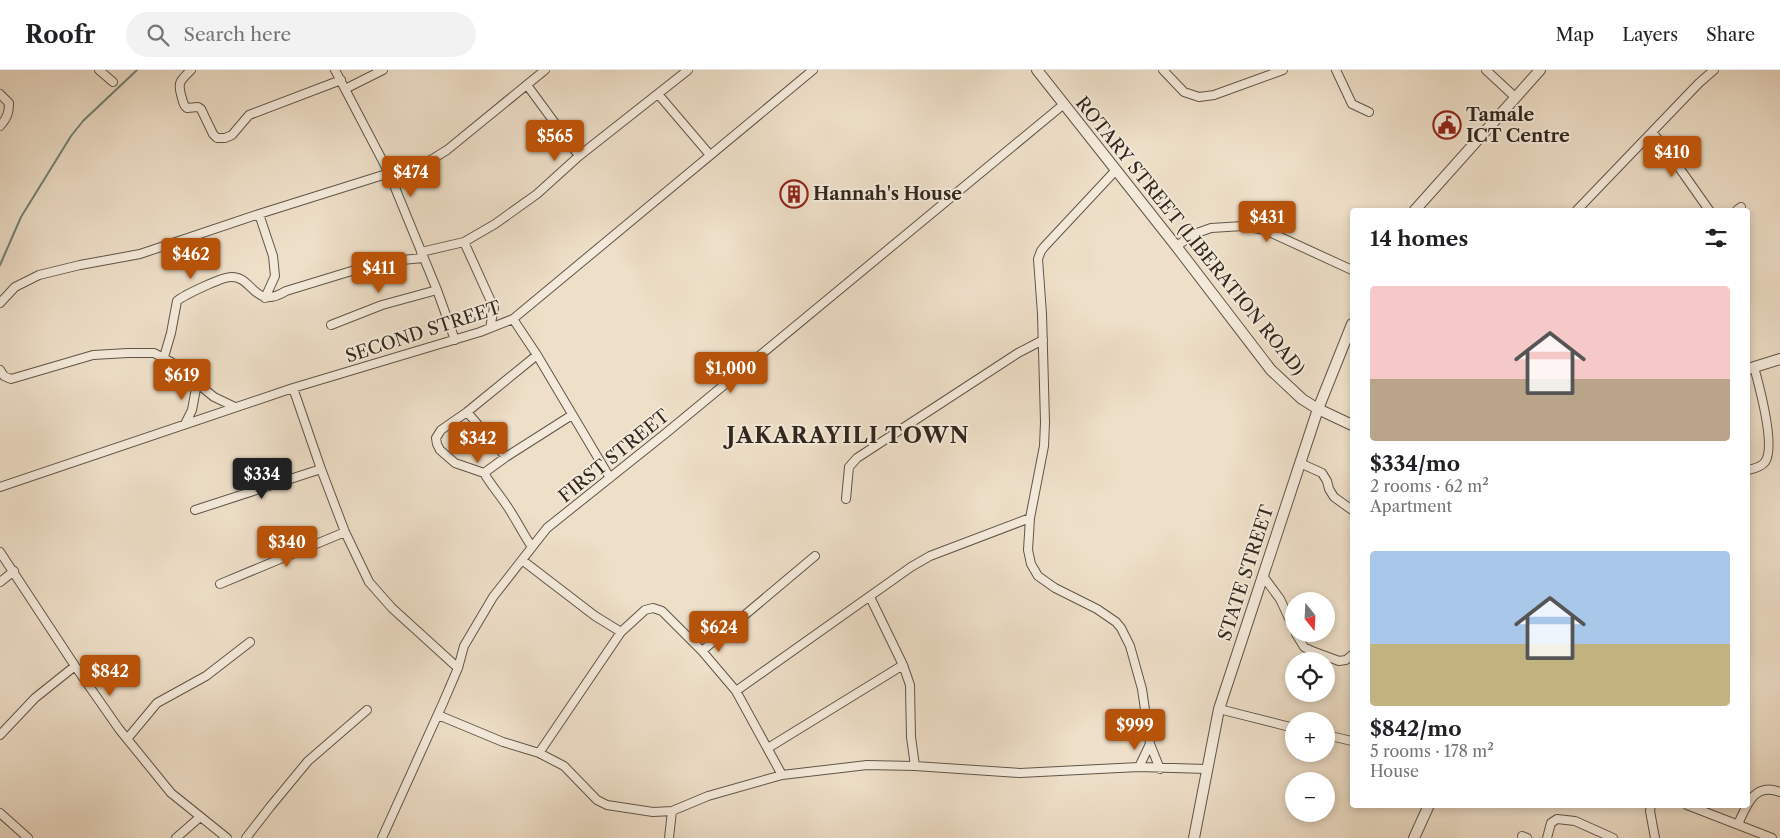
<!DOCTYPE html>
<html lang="en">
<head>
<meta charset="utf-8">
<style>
  body { margin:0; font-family:"Libre Caslon Text",serif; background:#f2f2f2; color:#202124; height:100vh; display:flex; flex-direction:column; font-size:19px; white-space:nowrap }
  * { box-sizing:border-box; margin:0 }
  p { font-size:16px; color:#757577 }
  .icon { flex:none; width:28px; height:28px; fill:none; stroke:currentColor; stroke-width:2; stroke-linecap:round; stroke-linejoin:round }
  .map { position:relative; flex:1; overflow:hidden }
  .panel { position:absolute; left:1350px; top:138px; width:400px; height:600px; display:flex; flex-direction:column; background:#fff; border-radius:5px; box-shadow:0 2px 8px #0003 }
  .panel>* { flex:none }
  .needle { width:32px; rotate:162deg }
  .tools { position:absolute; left:1285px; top:522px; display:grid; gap:10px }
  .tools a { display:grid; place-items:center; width:50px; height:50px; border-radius:50%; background:#fff; box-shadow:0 2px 8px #0003; font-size:25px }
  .price { position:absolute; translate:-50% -42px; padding:0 11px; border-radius:5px; background:#b45309; color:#fff; font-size:16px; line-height:32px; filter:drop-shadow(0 1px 2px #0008) }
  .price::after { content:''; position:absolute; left:50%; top:30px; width:15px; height:11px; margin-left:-8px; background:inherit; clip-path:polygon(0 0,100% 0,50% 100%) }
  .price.on { background:#222; color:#fff }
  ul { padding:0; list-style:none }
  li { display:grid; align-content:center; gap:10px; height:265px; padding:0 20px }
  li span { display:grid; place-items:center; height:155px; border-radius:5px; color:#555 }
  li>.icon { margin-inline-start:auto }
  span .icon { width:90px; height:90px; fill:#fffc; stroke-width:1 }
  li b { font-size:21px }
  h2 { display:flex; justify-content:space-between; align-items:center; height:60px; padding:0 20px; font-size:21px }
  header { display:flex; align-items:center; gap:30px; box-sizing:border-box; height:70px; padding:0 25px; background:#fff; border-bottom:1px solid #e0e0e0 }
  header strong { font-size:24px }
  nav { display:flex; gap:28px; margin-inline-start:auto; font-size:18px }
  .search { width:350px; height:45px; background:#f2f2f2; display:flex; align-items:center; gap:12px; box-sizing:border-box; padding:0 18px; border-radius:28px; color:#757577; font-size:19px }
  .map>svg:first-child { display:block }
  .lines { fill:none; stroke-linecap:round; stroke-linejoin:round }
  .stream { stroke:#708176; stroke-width:2 }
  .minor-casing { stroke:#605548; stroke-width:10 }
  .tertiary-casing { stroke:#605548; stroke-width:12 }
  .minor { stroke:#f4eadb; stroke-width:8 }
  .tertiary { stroke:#f4eadb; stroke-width:10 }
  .labels { text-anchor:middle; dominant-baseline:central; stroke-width:4; stroke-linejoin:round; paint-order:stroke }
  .poi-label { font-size:18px; font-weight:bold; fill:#31271e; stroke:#f4eadb; text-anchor:start }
  .street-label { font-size:18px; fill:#31271e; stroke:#f4eadb }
  .district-label { font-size:22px; font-weight:bold; letter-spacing:1px; fill:#31271e; stroke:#f4eadb }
</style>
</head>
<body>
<header>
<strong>Roofr</strong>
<div class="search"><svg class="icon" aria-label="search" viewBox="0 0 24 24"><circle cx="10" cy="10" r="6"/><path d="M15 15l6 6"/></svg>Search here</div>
<nav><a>Map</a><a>Layers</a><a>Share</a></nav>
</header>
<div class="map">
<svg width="1780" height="768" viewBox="0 0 1780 768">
  <rect width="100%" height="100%" fill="#eedfc8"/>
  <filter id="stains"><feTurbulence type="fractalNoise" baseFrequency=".004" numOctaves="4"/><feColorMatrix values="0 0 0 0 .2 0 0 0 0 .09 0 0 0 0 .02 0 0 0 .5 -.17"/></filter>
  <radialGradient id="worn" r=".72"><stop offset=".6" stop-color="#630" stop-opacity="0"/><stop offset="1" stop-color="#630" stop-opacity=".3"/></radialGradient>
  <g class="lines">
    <path class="stream" d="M0,195L21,147L71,66L83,51L137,0"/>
    <g class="minor-casing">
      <path id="minor" d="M99,0L113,12
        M191,0C180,11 177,12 182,28C183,32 183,35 187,38L198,37L201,39L213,64L217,68H225L232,65L249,45L341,10
        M335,0L389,103L437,220L455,270
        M1163,0L1184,22L1199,27L1214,25L1283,0
        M1336,0L1352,34L1369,42
        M1486,0L1515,27
        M527,15L579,86
        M345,19L383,0
        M0,24L9,33C9,43 7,48 0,56
        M658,24L710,85
        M1652,62L1666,79L1709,140
        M1116,100L1044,177L1041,181L1038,189L1042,244L1045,352L1044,376L1030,448L1028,480L1031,494L1038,506L1055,518L1097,539L1116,552L1121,558L1130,576L1142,619L1150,674L1160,699
        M1577,140L1699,13L1714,0
        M1737,140L1741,137
        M259,144L273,186L275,206L265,228
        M464,172L494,238L490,258
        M1176,176L1197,163L1211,158L1243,156L1265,160L1352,200
        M421,182L464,172L495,154L537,124L579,86L688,0
        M0,233L15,217L39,205L80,195L140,184L259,144L431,90L447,80L545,0
        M513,249L537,285L610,408
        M331,255L382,235L437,220
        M164,287L171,263L177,231C184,225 222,207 231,207C253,206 254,241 286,221L381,192L423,188
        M0,300L4,306L11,309L93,285L128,283H154L171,292L214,327L235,337
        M293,318L321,399L345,462L369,512L392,538L458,598
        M467,342L506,387
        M185,354L192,340L197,313
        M1300,393L1322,403L1327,411L1329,419L1334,427L1352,440
        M1748,400C1753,399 1761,397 1765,392C1776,377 1759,315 1754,297
        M484,403L455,393L440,380L437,374L436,368L441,360L467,342L537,285
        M0,417L293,318L480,262L513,249L813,0
        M846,429L849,397L857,388L1018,283L1043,270
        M195,440L321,399
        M532,477C523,464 516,449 507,436C499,424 491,415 484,403L506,387L572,345
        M0,482L75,596L119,659L171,723L227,768
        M522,490L595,546L621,562
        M1263,506L1280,529L1294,559
        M0,512L14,501
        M220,514L345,462
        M870,527L903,595L910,615L911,667L915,696
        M1296,564L1304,577L1312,581L1339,591L1346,590L1352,585
        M702,581L815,486
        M736,621L911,497L930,486L1030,448
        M1219,639L1294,658
        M438,645L503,672L539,683L564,696L597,730L607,735L653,742L672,741L708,726L782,705L867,695L915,696L1020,703L1139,697L1207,699
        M0,665L35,628L75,596
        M1326,665L1352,671
        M127,669L157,633L206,606L250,572
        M768,678L903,595
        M539,683L621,562L645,540L653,538L662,541L702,581L736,621L782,705
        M1139,697L1150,674
        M1651,735L1650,741L1655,768
        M1687,735L1772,768
        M0,743L28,768
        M1738,754C1747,735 1754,712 1780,722
        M1522,766L1527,768
        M176,768L200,747
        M246,768L270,737L308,691L367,640
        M382,768L443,633L458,598L464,576L493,527L547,458L666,363L1064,34
        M669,768L672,741
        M1547,768L1551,753L1557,749L1575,751L1613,768"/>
    </g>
    <g class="tertiary-casing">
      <path id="tertiary" d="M1037,0L1176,176L1271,300L1302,329L1318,339L1352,355
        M1415,140L1540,0
        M1748,299L1780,289
        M1194,768L1219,639L1318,339L1352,254
        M1414,768L1429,735"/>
    </g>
    <use href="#minor" class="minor"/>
    <use href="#tertiary" class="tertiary"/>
  </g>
  <defs>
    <g id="civic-ring" transform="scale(1.4375)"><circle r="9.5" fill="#f4eadb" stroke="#8f2418" stroke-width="1.5"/><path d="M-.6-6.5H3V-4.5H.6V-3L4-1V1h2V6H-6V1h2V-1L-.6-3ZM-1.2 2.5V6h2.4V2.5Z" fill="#8f2418"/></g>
    <g id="building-ring" transform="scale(1.4375)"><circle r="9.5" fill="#f4eadb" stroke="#8f2418" stroke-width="1.5"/><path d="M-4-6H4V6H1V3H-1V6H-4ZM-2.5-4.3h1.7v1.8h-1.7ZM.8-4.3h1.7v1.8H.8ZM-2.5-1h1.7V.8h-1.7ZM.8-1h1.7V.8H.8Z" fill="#8f2418"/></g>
  </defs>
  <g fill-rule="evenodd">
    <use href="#civic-ring" x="1447" y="55"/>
    <use href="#building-ring" x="794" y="124"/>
  </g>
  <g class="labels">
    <g class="poi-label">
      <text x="1466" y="45">Tamale<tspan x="1466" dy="21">ICT Centre</tspan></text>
      <text x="813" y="124">Hannah's House</text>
    </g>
    <g class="street-label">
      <text transform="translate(1190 166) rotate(51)">ROTARY STREET (LIBERATION ROAD)</text>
      <text transform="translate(423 262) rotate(-18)">SECOND STREET</text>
      <text transform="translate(614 386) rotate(-39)">FIRST STREET</text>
      <text transform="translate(1246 503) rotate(-72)">STATE STREET</text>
    </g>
    <g class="district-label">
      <text x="848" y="365">JAKARAYILI TOWN</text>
    </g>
  </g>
  <rect width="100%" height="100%" filter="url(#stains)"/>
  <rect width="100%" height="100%" fill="url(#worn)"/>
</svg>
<div class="tools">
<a><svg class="needle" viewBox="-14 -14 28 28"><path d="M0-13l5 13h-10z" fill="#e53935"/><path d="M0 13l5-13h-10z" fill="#757577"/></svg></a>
<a><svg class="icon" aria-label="locate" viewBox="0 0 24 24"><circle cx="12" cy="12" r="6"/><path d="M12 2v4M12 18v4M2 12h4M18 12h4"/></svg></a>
<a>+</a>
<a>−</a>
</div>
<b class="price" style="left:555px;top:92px">$565</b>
<b class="price" style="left:1672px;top:108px">$410</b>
<b class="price" style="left:411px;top:128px">$474</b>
<b class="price" style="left:1267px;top:173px">$431</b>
<b class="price" style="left:191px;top:210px">$462</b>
<b class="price" style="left:379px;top:224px">$411</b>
<b class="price" style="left:731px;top:324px">$1,000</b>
<b class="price" style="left:182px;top:331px">$619</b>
<b class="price" style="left:478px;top:394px">$342</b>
<b class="price on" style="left:262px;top:430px">$334</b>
<b class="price" style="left:287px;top:498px">$340</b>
<b class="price" style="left:719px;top:583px">$624</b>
<b class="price" style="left:110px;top:627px">$842</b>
<b class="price" style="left:1135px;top:681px">$999</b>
<section class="panel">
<h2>14 homes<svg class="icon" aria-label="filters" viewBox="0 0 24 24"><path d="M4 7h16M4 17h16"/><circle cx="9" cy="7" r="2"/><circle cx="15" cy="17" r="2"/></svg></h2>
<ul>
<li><span style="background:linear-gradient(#f6c9c9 60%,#b9a48a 0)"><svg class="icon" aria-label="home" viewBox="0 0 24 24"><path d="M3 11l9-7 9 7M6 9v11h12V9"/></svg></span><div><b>$334/mo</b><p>2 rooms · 62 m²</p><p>Apartment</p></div></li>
<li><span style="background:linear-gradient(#a9c7e8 60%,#c2b280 0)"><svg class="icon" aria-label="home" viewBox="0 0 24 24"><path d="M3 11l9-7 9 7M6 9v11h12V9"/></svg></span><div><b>$842/mo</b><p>5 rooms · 178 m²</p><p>House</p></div></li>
</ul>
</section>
</div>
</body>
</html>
